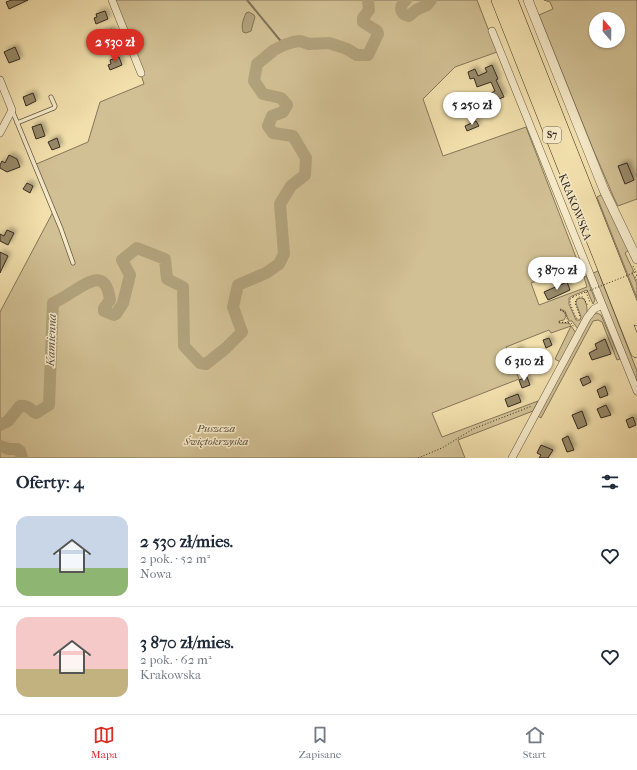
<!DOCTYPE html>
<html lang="pl">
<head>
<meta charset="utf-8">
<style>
  body { margin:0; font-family:"IM FELL French Canon",serif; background:#f2f2f3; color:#1f2937; height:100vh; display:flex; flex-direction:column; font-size:15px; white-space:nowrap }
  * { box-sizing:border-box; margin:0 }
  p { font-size:13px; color:#747a83 }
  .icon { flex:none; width:22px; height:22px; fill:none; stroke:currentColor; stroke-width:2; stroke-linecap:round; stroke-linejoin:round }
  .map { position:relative; height:458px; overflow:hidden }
  .drawer { display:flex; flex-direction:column; background:#fff; flex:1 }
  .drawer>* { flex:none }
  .needle { width:26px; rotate:340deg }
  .buttons { position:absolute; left:589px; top:12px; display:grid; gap:8px }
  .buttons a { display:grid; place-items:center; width:36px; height:36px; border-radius:50%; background:#fff; box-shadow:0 1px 3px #0004; font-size:20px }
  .price { position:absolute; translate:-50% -34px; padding:0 9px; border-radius:14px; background:#fff; color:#222; font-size:13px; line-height:26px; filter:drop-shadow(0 1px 2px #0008) }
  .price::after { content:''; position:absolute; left:50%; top:24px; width:12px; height:9px; margin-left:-6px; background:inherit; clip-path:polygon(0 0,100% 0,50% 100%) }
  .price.selected { background:#d93025; color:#fff }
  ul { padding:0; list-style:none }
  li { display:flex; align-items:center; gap:12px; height:100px; padding:0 16px }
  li+li { border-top:1px solid #e0e1e3 }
  li span { display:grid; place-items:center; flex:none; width:112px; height:80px; border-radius:12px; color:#555 }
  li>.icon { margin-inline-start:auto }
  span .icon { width:48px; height:48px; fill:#fffc; stroke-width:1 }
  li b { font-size:17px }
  h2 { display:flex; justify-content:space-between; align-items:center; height:48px; padding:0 16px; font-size:17px }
  .tab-bar { display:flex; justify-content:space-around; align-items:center; height:56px; border-top:1px solid #e0e1e3; background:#fff; font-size:11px; color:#747a83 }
  .tab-bar a { display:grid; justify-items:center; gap:2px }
  .tab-bar .selected { color:#d93025 }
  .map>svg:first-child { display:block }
  .green { fill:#d1c094; stroke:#84765a; fill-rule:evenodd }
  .water { fill:#b1a27c; stroke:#807257 }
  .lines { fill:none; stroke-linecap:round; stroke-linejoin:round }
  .stream { stroke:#807257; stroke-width:2 }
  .river { stroke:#b1a27c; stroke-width:12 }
  .building { fill:#978969; stroke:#362b20; filter:url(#shadow) }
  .service-casing { stroke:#655843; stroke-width:5 }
  .minor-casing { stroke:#655843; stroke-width:8 }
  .tertiary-casing { stroke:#655843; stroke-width:10 }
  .motorway-casing { stroke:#362b20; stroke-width:14 }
  .path { stroke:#362b20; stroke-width:1; stroke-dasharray:1 2; stroke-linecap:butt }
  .service { stroke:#f6eac9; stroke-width:3.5 }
  .minor { stroke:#f6eac9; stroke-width:7 }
  .tertiary { stroke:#f6eac9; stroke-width:9 }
  .motorway { stroke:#f1dfac; stroke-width:13 }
  .path-bridge { stroke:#362b20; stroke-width:1; stroke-dasharray:1 2; stroke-linecap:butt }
  .labels { text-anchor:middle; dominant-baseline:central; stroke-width:3; stroke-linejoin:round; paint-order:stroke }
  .shield { fill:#f6eac9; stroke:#706453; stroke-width:1 }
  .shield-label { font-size:10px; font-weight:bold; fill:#362b20 }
  .street-label { font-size:11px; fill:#362b20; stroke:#f6eac9 }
  .park-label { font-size:11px; font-style:italic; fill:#5d503d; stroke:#f6eac9 }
  .water-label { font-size:12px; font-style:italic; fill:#5b4f3c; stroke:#f6eac9 }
</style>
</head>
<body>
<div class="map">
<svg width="637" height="458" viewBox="0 0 637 458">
  <defs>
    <filter id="shadow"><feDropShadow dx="3" dy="-3" stdDeviation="2" flood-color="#0004"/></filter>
  </defs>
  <rect width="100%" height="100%" fill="#f1dfac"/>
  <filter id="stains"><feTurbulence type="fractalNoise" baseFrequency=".005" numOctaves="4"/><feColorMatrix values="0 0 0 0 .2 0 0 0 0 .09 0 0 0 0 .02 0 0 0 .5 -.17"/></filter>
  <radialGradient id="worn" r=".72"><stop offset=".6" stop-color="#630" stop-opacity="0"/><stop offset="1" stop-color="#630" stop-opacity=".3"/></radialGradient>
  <path class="green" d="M113,0H477L497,52L455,67L423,99L443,156L526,127L579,265L531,283L539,305L587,287L584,277L586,276L595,300L593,304L587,290L572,296L569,298V304L576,320H580L581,317L576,303L577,299L581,298L584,299C591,313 585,317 578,329L572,321H569L565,311L560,309L564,312L566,316L564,320L559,321V323H569L576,333L560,362L555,359L571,326L551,333L549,330L506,347L519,379L432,413L442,437L538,401L533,411L458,440L465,458H0V312L53,212L34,165L88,142L100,102L144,84L130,42Z
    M544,0H637V199L618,206L614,198L593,149L539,15L553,9L550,2ZM596,19H618V41H596Z
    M603,194L629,250L625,253L634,272H632L637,284V298L597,197Z
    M598,271L637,371V382L591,274Z
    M597,313L601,315L620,359L617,360L602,322L598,320L593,321L541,418L538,416L591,316Z"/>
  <path class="water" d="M249,12L254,15L255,17L251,31L246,33L243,32C241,25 243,20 246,13Z"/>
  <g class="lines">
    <path class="stream" d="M247,0L284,45"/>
    <path class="river" d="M406,0C399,6 399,14 409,16L416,10L427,5L431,0
      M0,425L8,421L20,406C26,405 30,408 34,412L36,413L49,405L53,303C60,300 66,296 72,292C90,281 106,269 110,300L104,308V311L114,315L116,314L123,303L130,275L122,260L137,248L165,259L167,279L183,287L184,346L200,363L206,364L226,348L242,332L233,307L238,285L266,273L279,264L284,254L280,204L291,186L305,175L306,158L293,136L273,133L268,126L272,116L283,112L287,105L281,98L263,94L254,81L257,64L274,50L284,45L293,42L300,41L309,44L329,43L347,49L357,55H368L378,34L377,31L363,22V18L369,10L368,0
      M0,446L9,449H17L20,451L22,458"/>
  </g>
  <path class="building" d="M12,0H28L9,9L6,2Z
    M105,11L108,19L96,24L94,18L97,17L96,14Z
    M112,29L115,37L103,42L100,33Z
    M15,47L20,59L9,63L4,52Z
    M119,57L122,65L110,70L108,65L111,64L110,60Z
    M492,65L498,79L496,80L504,97L494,101L491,93L495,91L491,82L477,87L474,78L470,79L468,72L475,69L478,76L487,72L485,68Z
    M33,93L36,101L26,106L23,97Z
    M476,121L479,126L467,131L465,126Z
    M41,124L45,136L36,139L32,127Z
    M57,138L60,147L52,150L48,142Z
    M9,155L17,159L20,167L7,172L0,168V165L2,161L5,163Z
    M627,163L634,180L625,184L618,166Z
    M27,183L33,186L30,193L23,189Z
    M7,230L14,233L8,245L0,241V234L4,236Z
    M0,252L8,256L0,273Z
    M567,282L570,290L548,300L544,292Z
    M549,338L552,345L546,348L543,340Z
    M605,339L611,354L592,360L589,353L597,349L595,344Z
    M519,348L528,368L524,370L523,368H522L515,350Z
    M588,376L591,382L583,386L580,379Z
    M527,377L530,385L522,388L519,380Z
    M605,386L608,395L600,398L597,390Z
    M518,394L521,402L508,407L505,399Z
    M606,405L611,415L601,418L597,409Z
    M582,411L587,425L578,429L572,415Z
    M633,417L636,425L629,428L626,420Z
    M568,436L574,450L567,452L562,439Z
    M541,445L553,450L548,458H539L541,455L537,453Z"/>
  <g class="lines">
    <g class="service-casing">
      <path id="service" d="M12,110L61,229L73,263
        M17,123L54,108L55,106L51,97"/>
    </g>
    <g class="minor-casing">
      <path id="minor" d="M112,0L141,73
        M492,31L637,391
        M0,80L12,110L0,133
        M512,458L587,318L594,309L602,305"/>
    </g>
    <g class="tertiary-casing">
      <path id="tertiary" d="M528,0L604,190L637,259"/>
    </g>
    <g class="motorway-casing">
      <path id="motorway" d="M498,0L637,351
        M511,0L637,319"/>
    </g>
    <path class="path" d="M633,266L637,274
      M637,275L635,276L637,281
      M586,292L590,302
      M573,297L570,299V303L576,318L579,319
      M560,310L565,312L568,322
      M580,316L575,303L576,300L579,297H583L588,306
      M559,322L571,323L574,327
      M418,458L442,448L473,429L532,406"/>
    <use href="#service" class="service"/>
    <use href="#minor" class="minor"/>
    <use href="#tertiary" class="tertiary"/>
    <use href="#motorway" class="motorway"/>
    <path class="path-bridge" d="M573,297L636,272"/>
  </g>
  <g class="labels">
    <rect class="shield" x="543" y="127" width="18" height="16" rx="3"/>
    <g class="shield-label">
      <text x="552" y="135">S7</text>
    </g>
    <g class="street-label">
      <text transform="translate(575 207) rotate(68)">KRAKOWSKA</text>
    </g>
    <g class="park-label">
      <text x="216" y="428">Puszcza<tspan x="216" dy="13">Świętokrzyska</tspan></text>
    </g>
    <g class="water-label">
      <text transform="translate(51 340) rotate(-88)">Kamienna</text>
    </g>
  </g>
  <rect width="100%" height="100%" filter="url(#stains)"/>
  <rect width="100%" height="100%" fill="url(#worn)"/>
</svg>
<div class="buttons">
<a><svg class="needle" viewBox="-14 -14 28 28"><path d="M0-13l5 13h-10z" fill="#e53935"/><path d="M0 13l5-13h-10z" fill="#747a83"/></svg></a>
</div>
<b class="price selected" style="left:115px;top:63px">2 530 zł</b>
<b class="price" style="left:472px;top:126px">5 250 zł</b>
<b class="price" style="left:557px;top:291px">3 870 zł</b>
<b class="price" style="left:524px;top:382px">6 310 zł</b>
</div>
<section class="drawer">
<h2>Oferty: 4<svg class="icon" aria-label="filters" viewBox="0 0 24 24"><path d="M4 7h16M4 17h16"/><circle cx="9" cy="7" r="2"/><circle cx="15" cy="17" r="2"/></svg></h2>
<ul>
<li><span style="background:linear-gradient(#c9d6e8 65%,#8fb573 0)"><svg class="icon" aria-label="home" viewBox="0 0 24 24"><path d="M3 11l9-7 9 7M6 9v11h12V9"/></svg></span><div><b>2 530 zł/mies.</b><p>2 pok. · 52 m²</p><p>Nowa</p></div><svg class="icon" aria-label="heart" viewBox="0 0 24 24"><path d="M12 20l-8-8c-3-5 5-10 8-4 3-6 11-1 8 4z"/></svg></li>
<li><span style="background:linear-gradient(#f6c9c9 65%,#c2b280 0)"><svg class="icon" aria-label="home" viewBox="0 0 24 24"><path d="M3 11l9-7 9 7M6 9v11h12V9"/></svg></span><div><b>3 870 zł/mies.</b><p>2 pok. · 62 m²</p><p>Krakowska</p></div><svg class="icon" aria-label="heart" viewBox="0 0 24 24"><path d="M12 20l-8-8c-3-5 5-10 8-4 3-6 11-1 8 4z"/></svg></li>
</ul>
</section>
<nav class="tab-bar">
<a class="selected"><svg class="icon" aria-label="map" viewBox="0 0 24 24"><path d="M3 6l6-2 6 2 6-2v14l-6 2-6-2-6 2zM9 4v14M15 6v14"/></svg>Mapa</a>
<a><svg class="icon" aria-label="saved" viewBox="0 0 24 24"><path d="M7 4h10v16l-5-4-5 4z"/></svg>Zapisane</a>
<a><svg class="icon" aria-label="home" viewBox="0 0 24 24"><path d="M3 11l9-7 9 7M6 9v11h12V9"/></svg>Start</a>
</nav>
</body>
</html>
